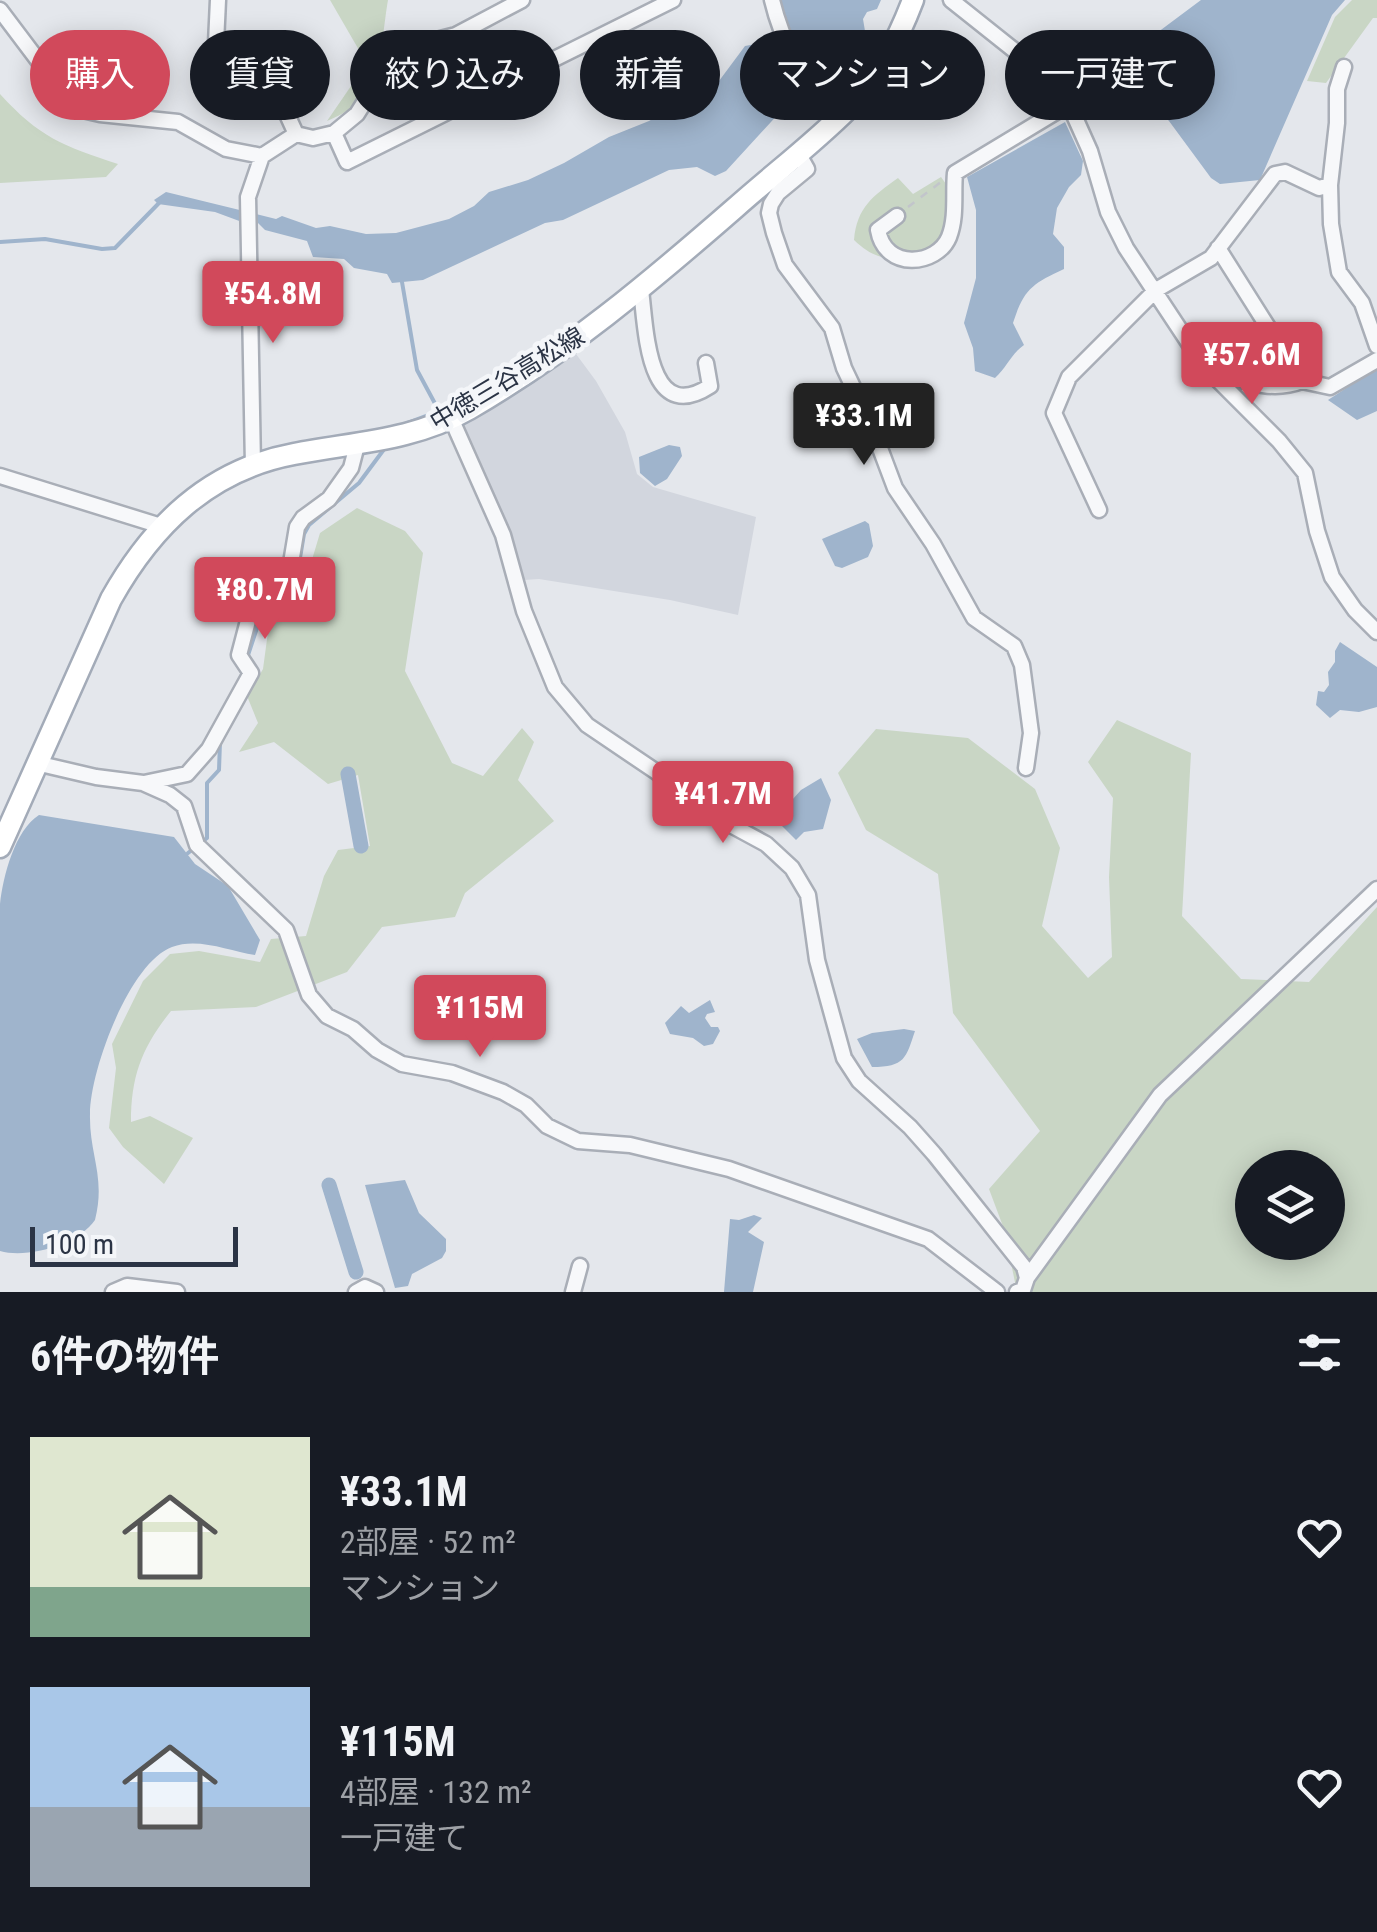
<!DOCTYPE html>
<html lang="ja">
<head>
<meta charset="utf-8">
<style>
  body { margin:0; font-family:"Roboto Condensed","Noto Sans JP",sans-serif; background:#242831; color:#f1f3f6; height:100vh; display:flex; flex-direction:column; font-size:38px; white-space:nowrap }
  * { box-sizing:border-box; margin:0 }
  p { font-size:32px; color:#9ea1a6 }
  .icon { flex:none; width:55px; height:55px; fill:none; stroke:currentColor; stroke-width:2; stroke-linecap:round; stroke-linejoin:round }
  .map { position:relative; height:1292px; overflow:hidden }
  .drawer { display:flex; flex-direction:column; background:#171b24; flex:1 }
  .drawer>* { flex:none }
  .hud { position:absolute; left:30px; top:30px; width:1318px; height:90px; display:flex; gap:20px }
  .fabs { position:absolute; left:1235px; top:1150px; display:grid; gap:20px }
  .fabs a { display:grid; place-items:center; width:110px; height:110px; border-radius:50%; background:#171b24; box-shadow:0 5px 25px #0003; font-size:50px }
  .scale { position:absolute; left:30px; bottom:25px; width:208px; box-sizing:border-box; padding-left:10px; border:5px solid #2b3445; border-top:0; font-size:28px; line-height:35px; white-space:nowrap; color:#2b3445; -webkit-text-stroke:8px #f4f6f9; paint-order:stroke }
  .price { position:absolute; translate:-50% -85px; padding:0 22px; border-radius:10px; background:#d1495b; color:#fff; font-size:32px; line-height:65px; filter:drop-shadow(0 2px 5px #0008) }
  .price::after { content:''; position:absolute; left:50%; top:60px; width:30px; height:22px; margin-left:-15px; background:inherit; clip-path:polygon(0 0,100% 0,50% 100%) }
  .price.selected { background:#222; color:#fff }
  ul { padding:0; list-style:none }
  li { display:flex; align-items:center; gap:30px; height:250px; padding:0 30px }
  li span { display:grid; place-items:center; flex:none; width:280px; height:200px; border-radius:0px; color:#555 }
  li>.icon { margin-inline-start:auto }
  span .icon { width:120px; height:120px; fill:#fffc; stroke-width:1 }
  li b { font-size:42px }
  h2 { display:flex; justify-content:space-between; align-items:center; height:120px; padding:0 30px; font-size:42px }
  .pill { padding:0 35px; border-radius:45px; background:#171b24; box-shadow:0 5px 25px #0003; font-size:35px; line-height:90px }
  .pill.selected { background:#d1495b; color:#fff }
  .map>svg:first-child { display:block }
  .built { fill:#d2d6de }
  .green { fill:#c9d6c5; fill-rule:evenodd }
  .water { fill:#9fb4cc }
  .lines { fill:none; stroke-linecap:round; stroke-linejoin:round }
  .stream { stroke:#9fb4cc; stroke-width:4 }
  .canal { stroke:#9fb4cc; stroke-width:15 }
  .street-casing { stroke:#a9aeb7; stroke-width:19 }
  .primary-casing { stroke:#a3abb8; stroke-width:25 }
  .path { stroke:#c2c5cb; stroke-width:2.5; stroke-dasharray:8 8; stroke-linecap:butt }
  .street { stroke:#f7f8fa; stroke-width:14 }
  .primary { stroke:#fff; stroke-width:20 }
  .labels { text-anchor:middle; dominant-baseline:central; stroke-width:9; stroke-linejoin:round; paint-order:stroke }
  .street-label { font-size:25px; fill:#2b3445; stroke:#f4f6f9 }
</style>
</head>
<body>
<div class="map">
<svg width="1377" height="1292" viewBox="0 0 1377 1292">
  <rect width="100%" height="100%" fill="#e4e7ec"/>
  <path class="built" d="M576,354L596,381L625,432L637,474L653,487L756,517L738,615L670,600L539,579L524,580L505,520L485,485L461,432L462,420Z"/>
  <path class="green" d="M330,0H388C379,52 385,99 327,121L362,70L363,57Z
    M1352,0H1377V18H1373L1326,83L1307,81L1335,17Z
    M0,94C39,137 63,146 118,164L106,177L0,183Z
    M941,177L951,191L946,242C910,257 886,271 854,240C857,207 873,196 898,178L913,194Z
    M357,508L405,531L423,553L405,671L452,763L483,776L522,728L534,742L518,780L554,821L465,893L455,917L382,927L347,972L256,1007L171,1011C142,1047 131,1076 131,1122L150,1116L193,1138L164,1184L123,1147L109,1128L116,1068L112,1044L143,981L170,954L199,951L260,962L271,939L306,936L324,876L338,850L370,846L358,775L328,784L274,742L239,752L258,723L247,696L263,669L270,617L311,563L320,533Z
    M1117,720L1191,753L1182,916L1241,979L1309,982L1377,907V1292H1017L1004,1229L989,1189L1040,1131L953,1013L938,874L866,830L838,773L876,729L968,738L1035,789L1060,848L1042,926L1088,978L1112,957L1109,877L1113,798L1088,762ZM1252,1168H1328V1242H1252Z"/>
  <path class="water" d="M781,0H881L877,9L867,12L863,19L865,31C839,60 806,77 772,95L782,110L726,171L715,176L697,167L669,170L563,220L545,223L423,280L392,283L387,274L354,268L344,259L313,257L307,241L265,230L257,222H242L215,212L158,204L154,200L166,192L276,219L282,216L316,228L330,226L366,234L396,233L449,219L474,206L489,192L528,180L564,163L609,137L649,121L719,81L745,46L761,43L786,61L792,62L801,55L787,30Z
    M1201,0H1345L1332,15L1260,180L1220,184L1211,178L1169,121L1132,82L1125,67L1128,57L1134,50Z
    M1065,122L1083,161L1081,175L1069,187L1057,208L1053,234L1064,247V269C1032,284 1024,289 1013,323L1024,345C1011,354 1007,367 995,378L975,371L973,348L964,323L976,278V210L967,177Z
    M1377,368V411L1357,420L1328,400Z
    M669,445L680,447L682,456L667,479L655,486L640,473L639,457Z
    M865,521L869,524L873,546L868,557L842,568L835,566L822,539Z
    M1340,642L1377,667V707L1359,712L1340,710L1330,718L1316,705L1318,691L1324,692L1329,685L1328,672L1335,662V651Z
    M821,778L831,800L823,829L804,832L796,840L775,819L801,790Z
    M39,815L174,837L195,864L228,886L260,940L255,955C229,951 198,937 172,947C129,963 90,1071 90,1114C89,1155 106,1176 95,1220C79,1244 28,1259 0,1251V904C3,876 15,830 39,815Z
    M710,1000L715,1012L707,1014L705,1018L711,1027H718L720,1031L713,1044L704,1046L693,1038L670,1034L665,1023L681,1006L689,1013Z
    M904,1029L915,1031C906,1058 905,1067 872,1067L857,1039L872,1033Z
    M405,1180L419,1213L446,1239V1251L442,1258L412,1274L408,1286L395,1288L365,1185Z
    M754,1215L762,1218L748,1232L764,1242L753,1292H724L730,1219L739,1220Z"/>
  <g class="lines">
    <path class="stream" d="M0,242L45,239L102,249L115,248L160,202
      M402,282L417,370L439,411L407,423
      M247,658L263,610L298,570L304,534L309,525L359,483L385,448
      M188,853L207,838V783L219,770L220,742"/>
    <path class="canal" d="M348,774L361,846
      M329,1185L356,1272"/>
    <g class="street-casing">
      <path id="street" d="M218,0L215,65L240,81L275,88L296,134
        M772,0C780,34 808,99 834,123
        M951,0L1049,78L1069,104L1090,151L1108,212L1126,248L1204,366L1279,441L1305,473L1317,531L1332,577L1355,610L1377,632
        M0,10L74,108L100,114L178,122L226,149L262,156
        M1344,67L1337,89V123L1330,185L1331,224L1339,272L1362,303L1377,346
        M334,133L357,114L379,79L421,44L456,35L522,0
        M798,153L807,169L778,193L771,204L769,213L774,233L785,265L832,328L844,368L872,427L895,488L933,544L974,618L1014,646L1022,665L1031,733L1026,768
        M897,216L878,230C885,271 937,266 949,237C957,217 953,193 955,173L1069,104
        M1218,248L1302,381L1330,387L1377,360
        M641,290C646,328 647,427 710,386L706,363
        M1209,368C1242,379 1268,394 1302,381
        M451,418L503,535L524,611L555,687L587,725L658,773L692,804L766,844L792,868L808,895L817,960L844,1058L859,1081L910,1127L934,1154L1024,1267L1027,1278L1023,1290L1017,1292
        M253,466L248,197L262,156L296,134L313,138L334,133L347,162L673,0
        M0,476L161,526
        M1099,510L1054,413L1069,377L1156,290L1211,258L1275,174L1285,172L1319,188L1330,185
        M36,763L96,777L143,783L170,795L184,806L197,845L286,930L309,995L327,1016L353,1029L377,1050L402,1064L452,1073L503,1092L526,1105L547,1126L578,1141L630,1145L729,1169L928,1239L997,1292
        M144,783L187,774L209,749L251,673L239,655L250,613L291,563L297,527L303,518L329,499L351,468L357,445
        M1027,1278L1160,1095L1377,889
        M113,1292L127,1286L177,1292
        M356,1292L365,1287L376,1292
        M573,1292L580,1266"/>
    </g>
    <g class="primary-casing">
      <path id="primary" d="M0,847L111,599C152,526 208,470 294,454C355,442 413,441 469,409C567,352 649,283 735,208C772,175 813,144 849,108C879,75 897,42 913,0"/>
    </g>
    <path class="path" d="M908,207L941,182"/>
    <use href="#street" class="street"/>
    <use href="#primary" class="primary"/>
  </g>
  <g class="labels">
    <g class="street-label">
      <text transform="translate(507 379) rotate(-31)">中徳三谷高松線</text>
    </g>
  </g>
</svg>
<div class="fabs">
<a><svg class="icon" aria-label="layers" viewBox="0 0 24 24"><path d="M12 4l9 5-9 5-9-5zM3 14l9 5 9-5"/></svg></a>
</div>
<div class="scale">100 m</div>
<b class="price" style="left:273px;top:346px">¥54.8M</b>
<b class="price" style="left:1252px;top:407px">¥57.6M</b>
<b class="price selected" style="left:864px;top:468px">¥33.1M</b>
<b class="price" style="left:265px;top:642px">¥80.7M</b>
<b class="price" style="left:723px;top:846px">¥41.7M</b>
<b class="price" style="left:480px;top:1060px">¥115M</b>
<div class="hud">
<a class="pill selected">購入</a>
<a class="pill">賃貸</a>
<a class="pill">絞り込み</a>
<a class="pill">新着</a>
<a class="pill">マンション</a>
<a class="pill">一戸建て</a>
</div>
</div>
<section class="drawer">
<h2>6件の物件<svg class="icon" aria-label="filters" viewBox="0 0 24 24"><path d="M4 7h16M4 17h16"/><circle cx="9" cy="7" r="2"/><circle cx="15" cy="17" r="2"/></svg></h2>
<ul>
<li><span style="background:linear-gradient(#dfe7d0 75%,#7fa58c 0)"><svg class="icon" aria-label="home" viewBox="0 0 24 24"><path d="M3 11l9-7 9 7M6 9v11h12V9"/></svg></span><div><b>¥33.1M</b><p>2部屋 · 52 m²</p><p>マンション</p></div><svg class="icon" aria-label="heart" viewBox="0 0 24 24"><path d="M12 20l-8-8c-3-5 5-10 8-4 3-6 11-1 8 4z"/></svg></li>
<li><span style="background:linear-gradient(#a9c7e8 60%,#9aa5b1 0)"><svg class="icon" aria-label="home" viewBox="0 0 24 24"><path d="M3 11l9-7 9 7M6 9v11h12V9"/></svg></span><div><b>¥115M</b><p>4部屋 · 132 m²</p><p>一戸建て</p></div><svg class="icon" aria-label="heart" viewBox="0 0 24 24"><path d="M12 20l-8-8c-3-5 5-10 8-4 3-6 11-1 8 4z"/></svg></li>
</ul>
</section>
</body>
</html>
